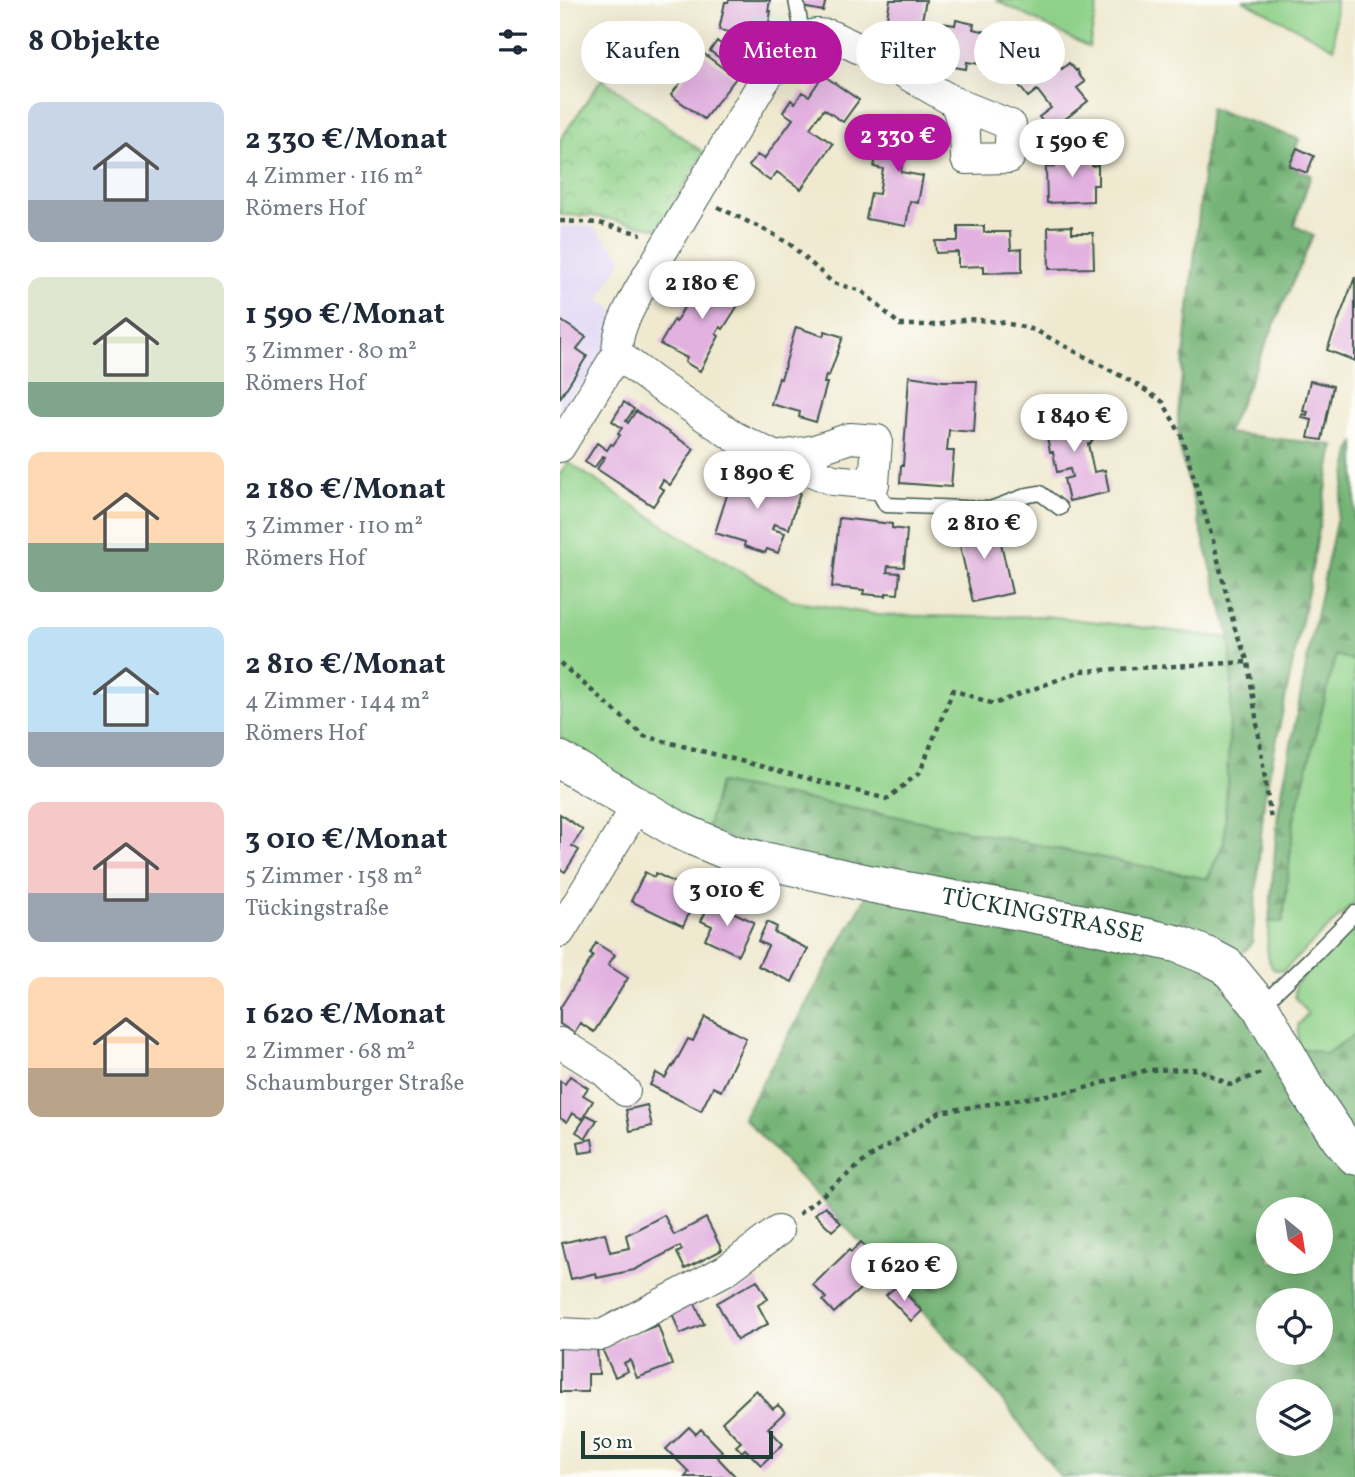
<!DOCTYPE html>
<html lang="de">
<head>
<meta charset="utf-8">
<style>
  body { margin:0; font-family:Vollkorn,serif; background:#f2f2f3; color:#1f2937; height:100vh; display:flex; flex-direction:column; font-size:26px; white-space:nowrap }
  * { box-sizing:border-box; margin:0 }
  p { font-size:23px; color:#747a83 }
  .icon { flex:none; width:38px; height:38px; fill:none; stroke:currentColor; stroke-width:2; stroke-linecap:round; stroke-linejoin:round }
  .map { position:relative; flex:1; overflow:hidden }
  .panel { display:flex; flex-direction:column; background:#fff; width:560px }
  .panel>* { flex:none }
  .banner { position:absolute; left:21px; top:21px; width:665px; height:63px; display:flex; gap:14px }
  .needle { width:46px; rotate:150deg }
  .fabs { position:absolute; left:696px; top:1197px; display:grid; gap:14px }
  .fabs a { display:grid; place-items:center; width:77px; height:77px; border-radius:50%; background:#fff; box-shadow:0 7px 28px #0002; font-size:35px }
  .scale { position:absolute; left:21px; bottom:18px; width:192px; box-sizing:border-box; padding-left:7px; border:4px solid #1f3d34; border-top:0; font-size:19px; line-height:24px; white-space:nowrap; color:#1f3d34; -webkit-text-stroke:5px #fdfcf7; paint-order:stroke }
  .price { position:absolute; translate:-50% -60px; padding:0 16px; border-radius:24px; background:#fff; color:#222; font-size:23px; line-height:46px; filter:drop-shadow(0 2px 4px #0008) }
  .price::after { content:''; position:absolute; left:50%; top:42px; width:21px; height:16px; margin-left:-10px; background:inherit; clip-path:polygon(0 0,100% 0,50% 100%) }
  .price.selected { background:#b5179e; color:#fff }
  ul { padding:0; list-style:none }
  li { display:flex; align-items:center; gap:21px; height:175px; padding:0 28px }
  li span { display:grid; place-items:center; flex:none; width:196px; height:140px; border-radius:14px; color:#555 }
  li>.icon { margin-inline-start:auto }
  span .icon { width:84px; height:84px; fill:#fffc; stroke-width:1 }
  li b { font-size:30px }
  h2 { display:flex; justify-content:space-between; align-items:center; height:84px; padding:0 28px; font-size:30px }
  .chip { padding:0 24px; border-radius:32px; background:#fff; box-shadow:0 7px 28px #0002; font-size:24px; line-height:63px }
  .chip.selected { background:#b5179e; color:#fff }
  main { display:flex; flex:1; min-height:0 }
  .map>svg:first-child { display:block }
  .built { fill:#dfd5f5 }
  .grass { fill:#90d28a; stroke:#58885f; stroke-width:2 }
  .forest { fill:url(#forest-firs); stroke:#4a7855; stroke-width:2; fill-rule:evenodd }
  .park { fill:url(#park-crowns); stroke:#58885f; stroke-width:2 }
  .building { fill:#e2b1e0 }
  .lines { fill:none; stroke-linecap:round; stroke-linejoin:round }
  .service-casing { stroke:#3e574b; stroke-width:17 }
  .minor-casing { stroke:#3e574b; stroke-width:32 }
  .tertiary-casing { stroke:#3e574b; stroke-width:39 }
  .path { stroke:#3e574b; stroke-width:4.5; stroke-dasharray:5 5; stroke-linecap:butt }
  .service { stroke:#fff; stroke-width:14 }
  .minor { stroke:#fff; stroke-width:30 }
  .tertiary { stroke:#fff; stroke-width:37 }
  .labels { text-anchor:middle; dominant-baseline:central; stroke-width:5; stroke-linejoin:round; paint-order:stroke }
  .street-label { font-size:24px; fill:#1f3d34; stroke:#fdfcf7 }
</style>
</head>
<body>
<main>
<section class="panel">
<h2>8 Objekte<svg class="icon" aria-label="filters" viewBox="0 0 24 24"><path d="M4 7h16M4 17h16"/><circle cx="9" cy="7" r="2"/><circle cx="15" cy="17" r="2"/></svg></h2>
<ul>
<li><span style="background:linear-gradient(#c9d6e8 70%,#9aa5b1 0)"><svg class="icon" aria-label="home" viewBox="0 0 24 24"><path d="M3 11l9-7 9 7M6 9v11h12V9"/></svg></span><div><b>2 330 €/Monat</b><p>4 Zimmer · 116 m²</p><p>Römers Hof</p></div></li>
<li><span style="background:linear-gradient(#dfe7d0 75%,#7fa58c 0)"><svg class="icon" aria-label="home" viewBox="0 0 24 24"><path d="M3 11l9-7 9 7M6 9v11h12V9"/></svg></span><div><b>1 590 €/Monat</b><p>3 Zimmer · 80 m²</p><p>Römers Hof</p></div></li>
<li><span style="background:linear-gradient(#ffd9b3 65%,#7fa58c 0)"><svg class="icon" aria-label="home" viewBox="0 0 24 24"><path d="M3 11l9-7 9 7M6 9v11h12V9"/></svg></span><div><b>2 180 €/Monat</b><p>3 Zimmer · 110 m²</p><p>Römers Hof</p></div></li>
<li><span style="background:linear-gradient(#bfe0f5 75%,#9aa5b1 0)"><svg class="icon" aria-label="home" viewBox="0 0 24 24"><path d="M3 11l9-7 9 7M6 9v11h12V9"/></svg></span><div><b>2 810 €/Monat</b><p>4 Zimmer · 144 m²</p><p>Römers Hof</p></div></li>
<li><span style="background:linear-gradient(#f6c9c9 65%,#9aa5b1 0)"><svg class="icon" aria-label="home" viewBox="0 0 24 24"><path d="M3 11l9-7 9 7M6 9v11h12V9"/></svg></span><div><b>3 010 €/Monat</b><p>5 Zimmer · 158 m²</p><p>Tückingstraße</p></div></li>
<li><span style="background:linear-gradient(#ffd9b3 65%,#b9a48a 0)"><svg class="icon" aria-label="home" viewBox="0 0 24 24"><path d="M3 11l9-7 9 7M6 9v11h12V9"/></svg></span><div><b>1 620 €/Monat</b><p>2 Zimmer · 68 m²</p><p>Schaumburger Straße</p></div></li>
</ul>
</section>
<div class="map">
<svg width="795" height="1477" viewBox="0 0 795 1477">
  <defs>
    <pattern id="forest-firs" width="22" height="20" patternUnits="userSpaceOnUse" patternTransform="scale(1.75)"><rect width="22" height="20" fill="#74b476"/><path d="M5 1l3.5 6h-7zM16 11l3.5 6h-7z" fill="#5f9462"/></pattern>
    <pattern id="park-crowns" width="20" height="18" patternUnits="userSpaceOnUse" patternTransform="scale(1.75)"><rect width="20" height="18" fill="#90d28a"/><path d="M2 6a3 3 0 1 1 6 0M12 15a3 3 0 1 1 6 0" fill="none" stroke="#75ac72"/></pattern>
  </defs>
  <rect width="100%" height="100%" fill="#fdfcf7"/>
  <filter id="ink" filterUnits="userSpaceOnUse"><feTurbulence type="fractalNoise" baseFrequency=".0143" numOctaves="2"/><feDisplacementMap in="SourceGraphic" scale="14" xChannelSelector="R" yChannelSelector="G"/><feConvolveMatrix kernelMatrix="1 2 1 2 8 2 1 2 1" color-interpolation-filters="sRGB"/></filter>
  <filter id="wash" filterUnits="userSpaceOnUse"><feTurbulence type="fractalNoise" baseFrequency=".00686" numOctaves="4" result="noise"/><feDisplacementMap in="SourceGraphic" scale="28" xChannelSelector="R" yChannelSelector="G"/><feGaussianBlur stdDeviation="1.57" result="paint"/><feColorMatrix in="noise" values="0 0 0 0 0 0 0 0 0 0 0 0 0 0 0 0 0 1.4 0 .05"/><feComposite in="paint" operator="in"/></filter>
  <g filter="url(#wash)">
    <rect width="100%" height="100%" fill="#efe9cf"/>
    <path class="built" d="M0,226H32L63,257L39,300L55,311L43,361L26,392L18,387L0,414Z"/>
    <path class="grass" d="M436,0H539L537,5L529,47Z
      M683,0H776L774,48Z
      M8,462L123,538L231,600L318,615L415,617L486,616L670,638L672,680L664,842L647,879L339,817L159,783L147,830L0,737V474Z
      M776,655L795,661V902L723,971L713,969C704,955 708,938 709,922H723L734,819Z
      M795,924V1034L766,1054L738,1047V1025L748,1014L735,997V985Z"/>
    <path class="forest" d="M650,108L739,139L730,166L751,175L734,225L753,236L667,433L774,445L748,591L704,800L692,943L685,951L676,956L722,1043L766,1054L795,1034V1477H500L441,1399L328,1272L183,1117L307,895L147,830L159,783L339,817L648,879L664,842L672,680L670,638L619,447L618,414ZM709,1209H761V1262H709ZM709,1300H761V1353H709ZM709,1391H761V1444H709Z
      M795,443V661L776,655L734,819L723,922H709L718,813L752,635L792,447Z"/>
    <path class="park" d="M42,79L144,153L99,229L33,216L0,215V140Z"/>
    <g id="blocks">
      <path class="building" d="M169,0H210L208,11H211L206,39L159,30L165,2H168Z
        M243,0H266L263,11L242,7Z
        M330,0H366L362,20L395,25L396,20L414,24L413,29L437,34L434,52L456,57L452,79L430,75L431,66L407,62L406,69L388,66L389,59L355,52L357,45L345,42L346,39L324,34Z
        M170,37L188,50L175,69L150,51L157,41L163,46Z
        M143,53L176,78L144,119L111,95Z
        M491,56L502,69L509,63L516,71L517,70L519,73L518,74L525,82L517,88L528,101L490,131L479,117L491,108L477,90L468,97L458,84Z
        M263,75L299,100L283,122L264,109L250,128L273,144L241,189L217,172L210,181L189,166L197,155L204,159L233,119L223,112L231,100L235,103L242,92L249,96Z
        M332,120L372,127L367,153L345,149L341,172L363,176L358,203L350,201L346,226L306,219L311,193L319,194L323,169L314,167L318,145L327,146Z
        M737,148L754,156L747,173L729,166Z
        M532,153V166L538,165V185H533V201L487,203L486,167H495V154Z
        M398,226H424V232H450L451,250L462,249V272L424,273V266L398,267V252L376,253L375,241H398Z
        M512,226V233H533L534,268L489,269L488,227Z
        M142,274L166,288L168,284L185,294L163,329L160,327L156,334L159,336L140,371L125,362L127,358L100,344L114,320L116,322Z
        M795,277V361L767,350Z
        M0,320L26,337L17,349L27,356L0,398Z
        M236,327L263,336L265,331L283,337L269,376L266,375L264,383H267L256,422L239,417L240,412L211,404L219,378L221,379Z
        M349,376L383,381H417L414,432L389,430L387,451H394L391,487L340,483L341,466H343Z
        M750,381L773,386L762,440L748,438L752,420L742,418L743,414L747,415L748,412L743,411Z
        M64,402L74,409L66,421L68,423L76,411L134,449L110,485L103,480L99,487L104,490L93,506L37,469L45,457L43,456L34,468L25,462L37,443L47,450L51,444L53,445L60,435L58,433L62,428L52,421Z
        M508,405L513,410L520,408L525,429L531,432L533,439L530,444H528L534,472L545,470L549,492L509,501L504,479L512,477L510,469L497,472L493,452H490L487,437H489L484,416L499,413L501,406Z
        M176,467L227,483L225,488L240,493L229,529L214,524L212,529L225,533L218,553L207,549L205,553L184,546L185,542L155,533Z
        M279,518L332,524V528L347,530L344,567L328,566L327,572L340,573L338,594L326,593V596L303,594L304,590L272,587Z
        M436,520L452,593L413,602L396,529Z
        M0,814L23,830L12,846L19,850L5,872L0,869Z
        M85,872L94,877L96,873L138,895L123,926L71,901Z
        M151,902L194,922L178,955L145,939L152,926L141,921Z
        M207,922L217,927L214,932L248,949L232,982L198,966L208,946L198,941Z
        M36,943L55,955L48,965L68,978L34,1032L20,1023L14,1033L0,1024V1008L33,956L30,954Z
        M145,1017L186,1038L161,1091L153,1087L141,1111L90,1085L96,1073L105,1078L112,1066L113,1067L128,1039L133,1041Z
        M10,1076L28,1088L23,1095L33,1101L22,1119L12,1113L7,1122L0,1118V1081L5,1084Z
        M87,1105L92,1126L70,1131L66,1110Z
        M27,1115L37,1120L26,1138L16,1132Z
        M32,1139L34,1151L20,1153L18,1142Z
        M265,1206L281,1223L272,1231L255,1214Z
        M104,1215L114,1235L146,1218L162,1250L125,1269L117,1253L122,1250L120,1246L74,1270L37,1278L36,1273L11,1279L2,1243L45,1233L50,1252L69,1248L66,1235Z
        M301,1242L328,1272L322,1277L324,1280L320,1284L313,1277L274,1313L263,1301L266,1298L253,1285L289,1250L291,1252Z
        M197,1280L208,1299L198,1305L208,1324L177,1340L157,1303Z
        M338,1285L362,1311L351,1321L326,1295Z
        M134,1301L144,1324L120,1334L111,1310Z
        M98,1325L112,1365L77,1378L70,1360L64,1363L68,1371L55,1377L42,1349L55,1341Z
        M0,1342L37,1347L39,1374H28V1392H0Z
        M196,1390L213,1409L218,1405L225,1412L208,1428L223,1444L201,1465L185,1449L182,1452L176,1446L181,1442L162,1422Z
        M129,1427L136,1434L141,1429L162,1451L156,1456L176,1477H125L129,1472L106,1449Z"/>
    </g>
  </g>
  <g filter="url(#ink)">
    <use href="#blocks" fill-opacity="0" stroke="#3e574b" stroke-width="2"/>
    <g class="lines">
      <g class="service-casing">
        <path id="service" d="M236,0L243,37
          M314,484L326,505L430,509L468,495L480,493L500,508
          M701,1006L750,959L795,913"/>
      </g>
      <g class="minor-casing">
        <path id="minor" d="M57,354L94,382L175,437L216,457L273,480L314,484L317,440L290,438L255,450L216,457
          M0,447L57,354C57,329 67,314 78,292L202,84L229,46L240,38L256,34L270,35L315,56L396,103L451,125L449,158L406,159L405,134L396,103
          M0,932L77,806
          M0,1043L44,1071L65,1091
          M0,1333L42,1335L166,1270L218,1231"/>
      </g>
      <g class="tertiary-casing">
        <g id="tertiary">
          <path id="s1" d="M0,760L120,831L174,854L311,884L527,924L618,944L650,957L667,966L700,1006L749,1093L780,1139L795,1156"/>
        </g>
      </g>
      <path class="path" d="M158,207L213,234L231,245L273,283L302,291L340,325H377L408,319L441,322L475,330L576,384L603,402L621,435L654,544L675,629L688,662L711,820
        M0,221L39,223L81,234
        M0,663L84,736L327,799L360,772L393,690L434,704L521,671L688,662
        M239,1214L307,1159L380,1112L518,1090L587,1070L638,1069L670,1085L701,1073L703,1070"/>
      <use href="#service" class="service"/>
      <use href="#minor" class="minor"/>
      <use href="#tertiary" class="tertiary"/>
    </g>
  </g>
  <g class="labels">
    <g class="street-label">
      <text stroke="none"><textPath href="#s1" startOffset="513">TÜCKINGSTRASSE</textPath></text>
    </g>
  </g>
</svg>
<div class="fabs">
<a><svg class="needle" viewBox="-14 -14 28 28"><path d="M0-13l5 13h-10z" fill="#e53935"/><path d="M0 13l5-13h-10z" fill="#747a83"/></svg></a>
<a><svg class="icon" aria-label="locate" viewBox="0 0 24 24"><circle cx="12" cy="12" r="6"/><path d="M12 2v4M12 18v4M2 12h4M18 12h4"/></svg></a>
<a><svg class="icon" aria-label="layers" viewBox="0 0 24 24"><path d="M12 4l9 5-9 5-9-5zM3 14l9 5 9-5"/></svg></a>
</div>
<div class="scale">50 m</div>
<b class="price selected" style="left:338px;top:174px">2 330 €</b>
<b class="price" style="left:512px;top:179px">1 590 €</b>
<b class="price" style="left:142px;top:321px">2 180 €</b>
<b class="price" style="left:514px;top:454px">1 840 €</b>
<b class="price" style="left:197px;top:511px">1 890 €</b>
<b class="price" style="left:424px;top:561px">2 810 €</b>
<b class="price" style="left:167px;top:928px">3 010 €</b>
<b class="price" style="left:344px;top:1303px">1 620 €</b>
<div class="banner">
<a class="chip">Kaufen</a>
<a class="chip selected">Mieten</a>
<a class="chip">Filter</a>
<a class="chip">Neu</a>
</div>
</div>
</main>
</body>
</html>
